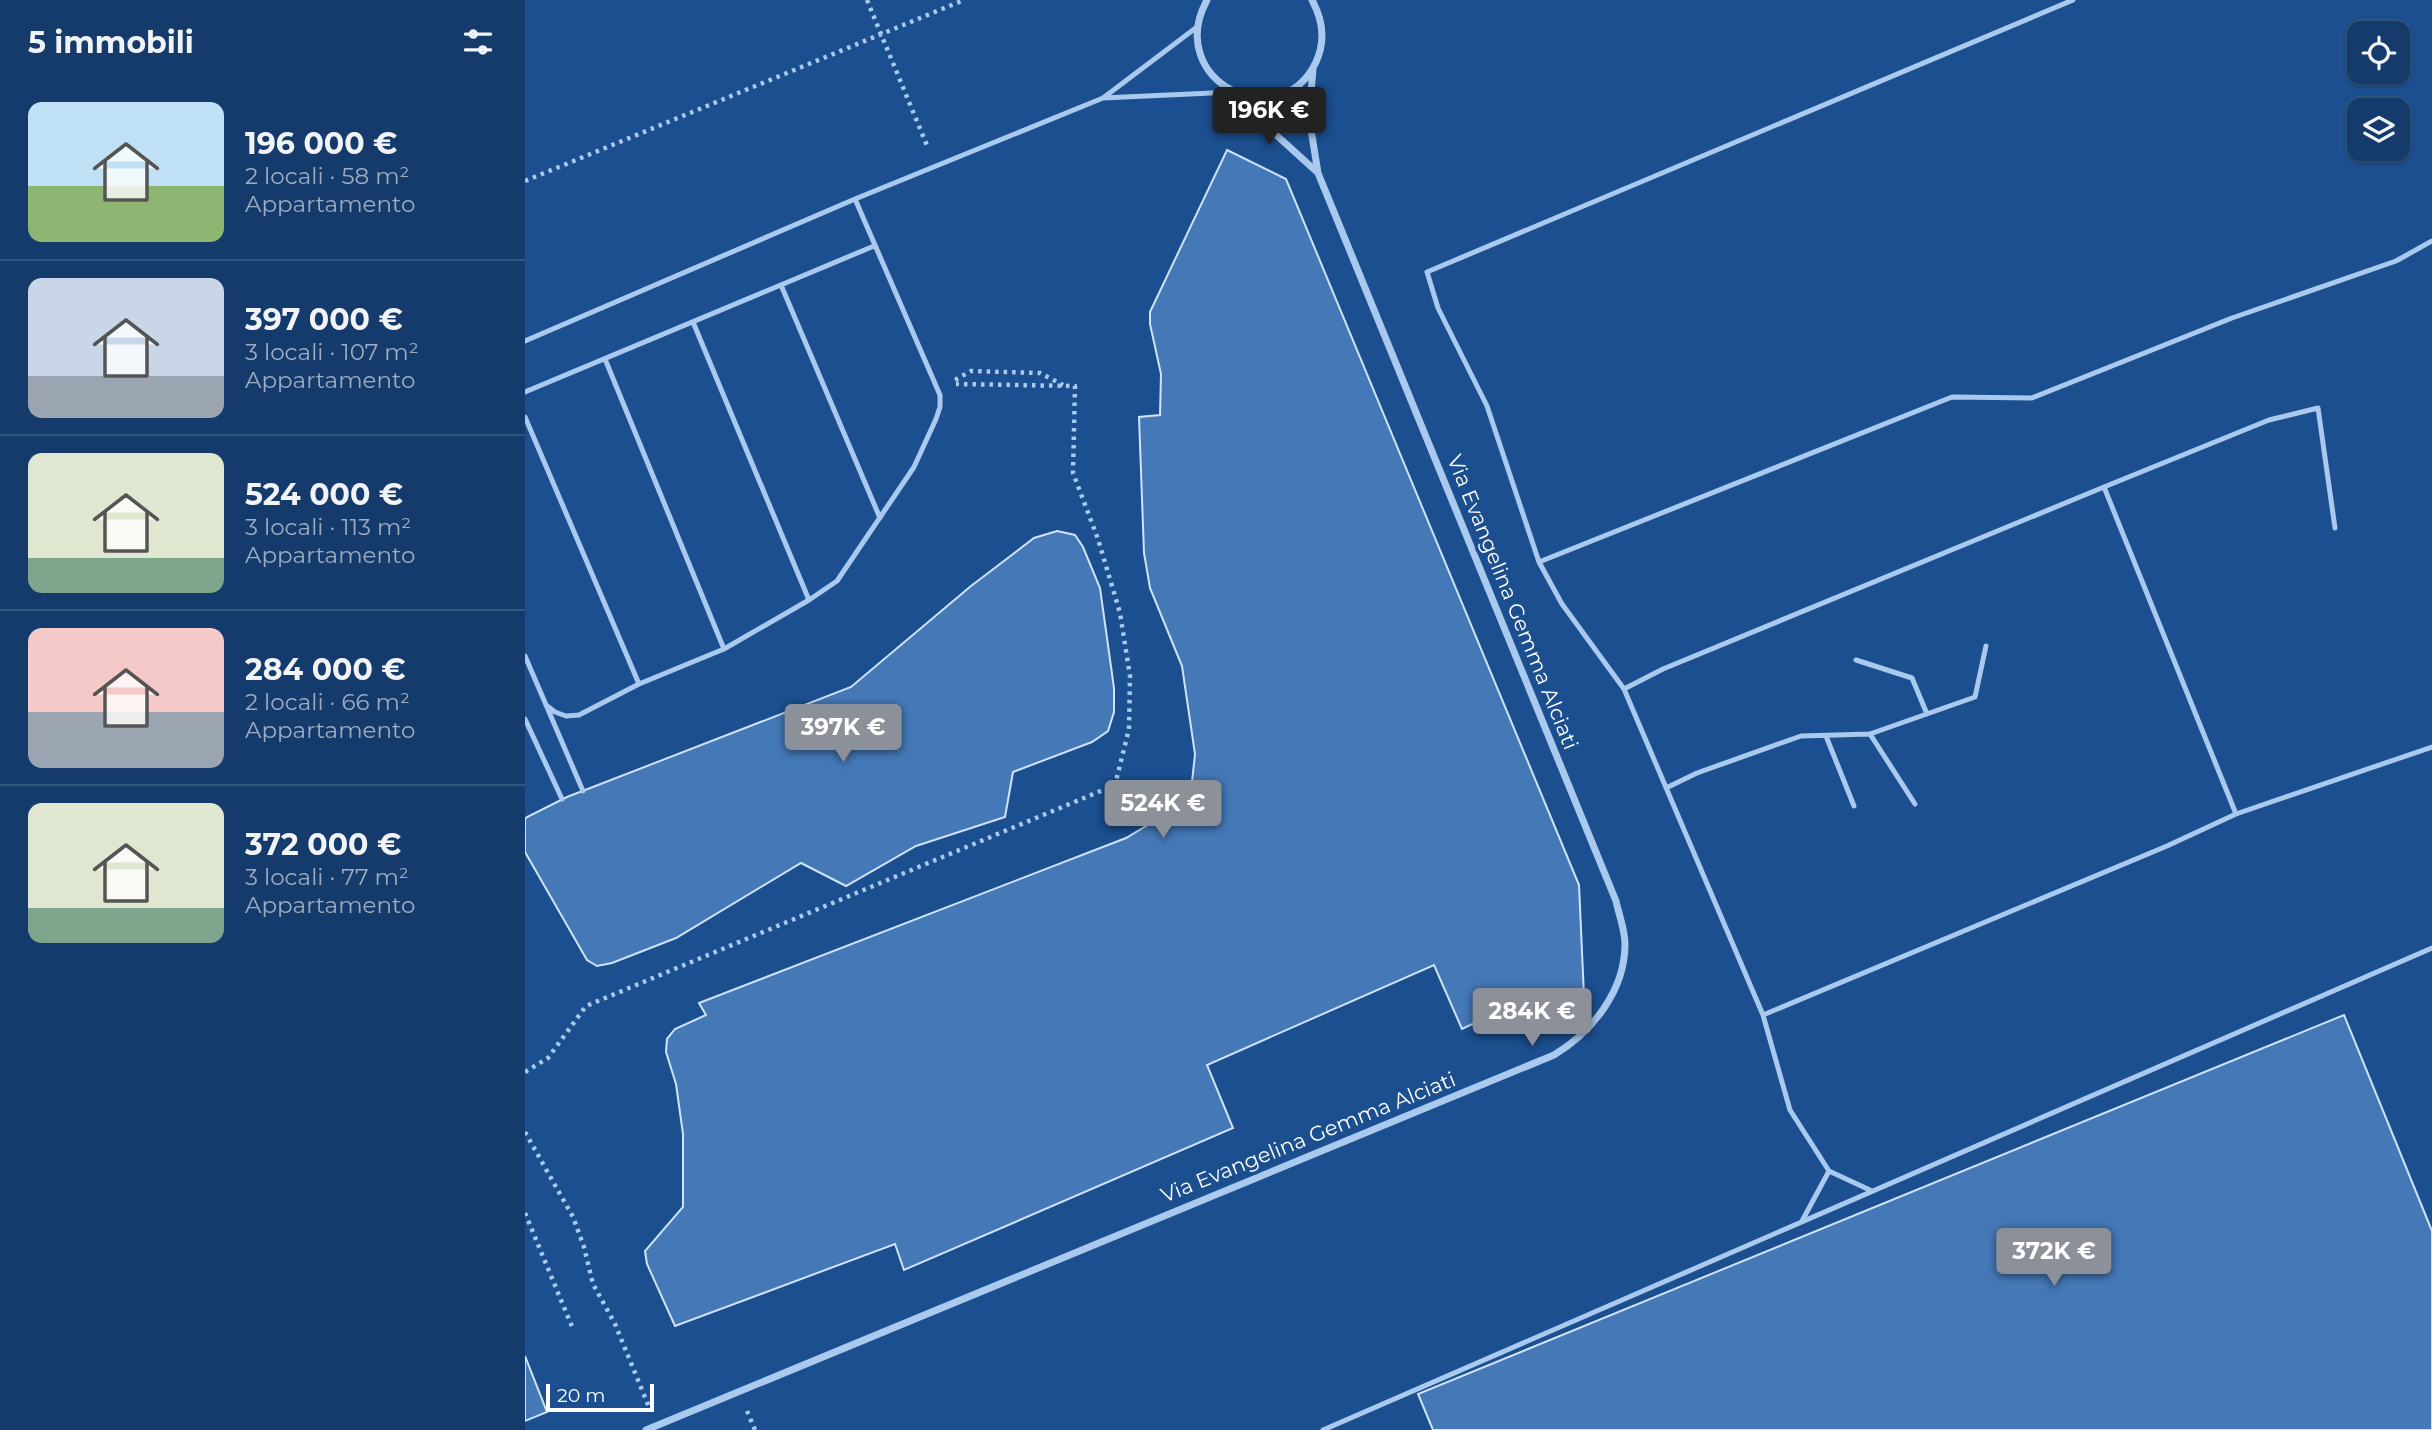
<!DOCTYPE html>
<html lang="it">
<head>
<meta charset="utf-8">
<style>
  body { margin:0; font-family:Montserrat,sans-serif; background:#1d4271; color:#f1f3f6; height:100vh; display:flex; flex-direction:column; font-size:26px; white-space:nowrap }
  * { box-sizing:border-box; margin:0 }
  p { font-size:23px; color:#9dadc1 }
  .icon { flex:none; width:38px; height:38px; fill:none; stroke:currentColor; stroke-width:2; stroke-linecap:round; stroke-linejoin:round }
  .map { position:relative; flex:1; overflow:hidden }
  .drawer { display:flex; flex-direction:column; background:#143b6b; width:525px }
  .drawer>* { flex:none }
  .tools { position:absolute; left:1822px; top:21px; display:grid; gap:14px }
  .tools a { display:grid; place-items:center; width:63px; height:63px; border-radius:14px; background:#143b6b; box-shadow:0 2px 5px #0004,0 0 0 2px #33557e; font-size:35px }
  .scale { position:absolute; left:21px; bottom:18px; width:108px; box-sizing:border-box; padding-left:7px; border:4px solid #fff; border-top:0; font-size:19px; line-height:24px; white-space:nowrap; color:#fff; -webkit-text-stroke:5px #1b4f8f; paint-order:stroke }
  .price { position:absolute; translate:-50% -60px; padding:0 16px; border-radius:7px; background:#8c9099; color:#fff; font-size:23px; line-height:46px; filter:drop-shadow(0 2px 4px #0008) }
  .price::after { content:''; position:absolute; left:50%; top:42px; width:21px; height:16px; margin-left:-10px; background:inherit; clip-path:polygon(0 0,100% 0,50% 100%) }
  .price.selected { background:#222; color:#fff }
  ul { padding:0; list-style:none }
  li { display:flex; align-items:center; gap:21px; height:175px; padding:0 28px }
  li+li { border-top:2px solid #33557e }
  li span { display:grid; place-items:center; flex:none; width:196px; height:140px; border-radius:14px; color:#555 }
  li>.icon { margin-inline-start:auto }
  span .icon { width:84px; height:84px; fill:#fffc; stroke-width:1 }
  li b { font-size:30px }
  h2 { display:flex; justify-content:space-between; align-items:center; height:84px; padding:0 28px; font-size:30px }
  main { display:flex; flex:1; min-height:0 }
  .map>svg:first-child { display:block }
  .building { fill:#4478b7; stroke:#cfe3fa; stroke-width:2 }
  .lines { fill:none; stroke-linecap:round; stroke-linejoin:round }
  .path { stroke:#a9c9ee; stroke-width:4.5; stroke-dasharray:3.5 5; stroke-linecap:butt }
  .service { stroke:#a9c9ee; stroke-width:5 }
  .minor { stroke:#a9c9ee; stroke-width:7 }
  .labels { text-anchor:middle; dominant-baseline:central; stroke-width:7; stroke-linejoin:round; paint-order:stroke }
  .street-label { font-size:21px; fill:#fff; stroke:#1b4f8f }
</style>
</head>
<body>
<main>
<section class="drawer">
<h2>5 immobili<svg class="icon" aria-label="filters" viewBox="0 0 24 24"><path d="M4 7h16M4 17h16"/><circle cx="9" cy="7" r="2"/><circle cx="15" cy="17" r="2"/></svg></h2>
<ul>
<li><span style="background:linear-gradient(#bfe0f5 60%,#8fb573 0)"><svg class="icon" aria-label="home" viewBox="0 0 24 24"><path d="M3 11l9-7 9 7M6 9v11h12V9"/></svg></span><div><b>196 000 €</b><p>2 locali · 58 m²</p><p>Appartamento</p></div></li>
<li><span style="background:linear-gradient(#c9d6e8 70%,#9aa5b1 0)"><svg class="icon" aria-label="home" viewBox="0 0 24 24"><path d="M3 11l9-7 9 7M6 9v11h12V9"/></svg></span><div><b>397 000 €</b><p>3 locali · 107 m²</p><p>Appartamento</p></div></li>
<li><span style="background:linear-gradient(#dfe7d0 75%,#7fa58c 0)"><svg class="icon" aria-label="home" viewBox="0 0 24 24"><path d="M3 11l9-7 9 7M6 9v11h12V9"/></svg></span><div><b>524 000 €</b><p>3 locali · 113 m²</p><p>Appartamento</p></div></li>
<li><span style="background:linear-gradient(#f6c9c9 60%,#9aa5b1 0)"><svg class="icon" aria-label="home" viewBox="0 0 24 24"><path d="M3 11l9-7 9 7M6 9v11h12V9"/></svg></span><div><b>284 000 €</b><p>2 locali · 66 m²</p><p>Appartamento</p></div></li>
<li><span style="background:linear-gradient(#dfe7d0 75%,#7fa58c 0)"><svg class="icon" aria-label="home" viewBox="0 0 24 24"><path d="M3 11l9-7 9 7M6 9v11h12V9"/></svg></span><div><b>372 000 €</b><p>3 locali · 77 m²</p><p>Appartamento</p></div></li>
</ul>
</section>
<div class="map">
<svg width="1907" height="1430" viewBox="0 0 1907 1430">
  <rect width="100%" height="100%" fill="#1b4f8f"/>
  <path class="building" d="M702,150L761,179L1054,885L1059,996L1024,1012L1015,992L937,1029L909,965L682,1065L708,1128L379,1270L370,1244L150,1326L122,1264L120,1251L158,1207V1134L151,1084L141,1052L142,1039L150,1029L181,1015L174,1003L601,838L636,817L657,801L667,782L670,754L657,666L625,588L619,553L614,417L635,415L636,374L625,324V312Z
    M532,531L550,535L558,547L575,588L589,688V712L583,731L567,742L488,772L480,817L391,846L321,886L276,863L151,938L87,963L72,966L62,960L0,852V819L2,817L42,797L326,687L446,586L509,538Z
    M1819,1015L1907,1231V1430H908L893,1394Z
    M0,1356L22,1412L0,1421Z"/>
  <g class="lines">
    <path class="path" d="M342,0L403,148
      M0,181L439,0
      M430,380L446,371L515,373L538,385
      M0,1072L23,1058L61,1006L590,785L604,729L605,676L595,613L573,539L548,473L550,386L431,384
      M0,1132L48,1217L59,1247L68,1284L90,1324L124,1407
      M0,1213L48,1329
      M222,1411L230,1430"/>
    <path class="service" d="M578,98L708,92
      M256,285L355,518
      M168,322L284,600
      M0,341L330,199L578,98L672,27
      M80,359L199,649
      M0,392L349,246
      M0,417L114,684
      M1579,487L1744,420L1793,408L1810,528
      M1014,562L962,406L913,308L902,272L1548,0
      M0,656L58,791
      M1331,660L1387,678L1402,714
      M1099,689L1238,1015
      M21,705L30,712L41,716L54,715L114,684L199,649L284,600L312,581L389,467L411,419L415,407V395L330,199
      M0,719L37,799
      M1345,734L1390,804
      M1301,736L1329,806
      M1141,788L1172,773L1276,736L1345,734L1450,697L1461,646
      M1711,814L1907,747
      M1347,1191L1304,1171L1265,1110L1238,1015L1642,846L1711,814L1579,487L1138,669L1099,689L1037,604L1014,562L1427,397L1507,398L1707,318L1871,261L1907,241
      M1277,1221L1304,1171
      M798,1430L1907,948"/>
    <path class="minor" d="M682,0C638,81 755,138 791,62C801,40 798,20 787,0
      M725,97L749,133L792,172
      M121,1430L1029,1055C1067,1032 1100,991 1100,944C1100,930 1094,915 1091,901L793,173L784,117L788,69"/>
  </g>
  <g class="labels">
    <g class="street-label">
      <text transform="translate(988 602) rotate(68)">Via Evangelina Gemma Alciati</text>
      <text transform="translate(783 1137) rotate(-22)">Via Evangelina Gemma Alciati</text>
    </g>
  </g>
</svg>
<div class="tools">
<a><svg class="icon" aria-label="locate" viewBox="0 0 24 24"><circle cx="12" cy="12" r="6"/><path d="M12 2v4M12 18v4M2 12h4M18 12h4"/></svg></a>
<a><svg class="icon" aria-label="layers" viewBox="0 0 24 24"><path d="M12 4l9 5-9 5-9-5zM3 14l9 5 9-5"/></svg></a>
</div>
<div class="scale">20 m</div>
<b class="price selected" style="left:744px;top:147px">196K €</b>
<b class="price" style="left:318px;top:764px">397K €</b>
<b class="price" style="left:638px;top:840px">524K €</b>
<b class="price" style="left:1007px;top:1048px">284K €</b>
<b class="price" style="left:1529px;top:1288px">372K €</b>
</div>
</main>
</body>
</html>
